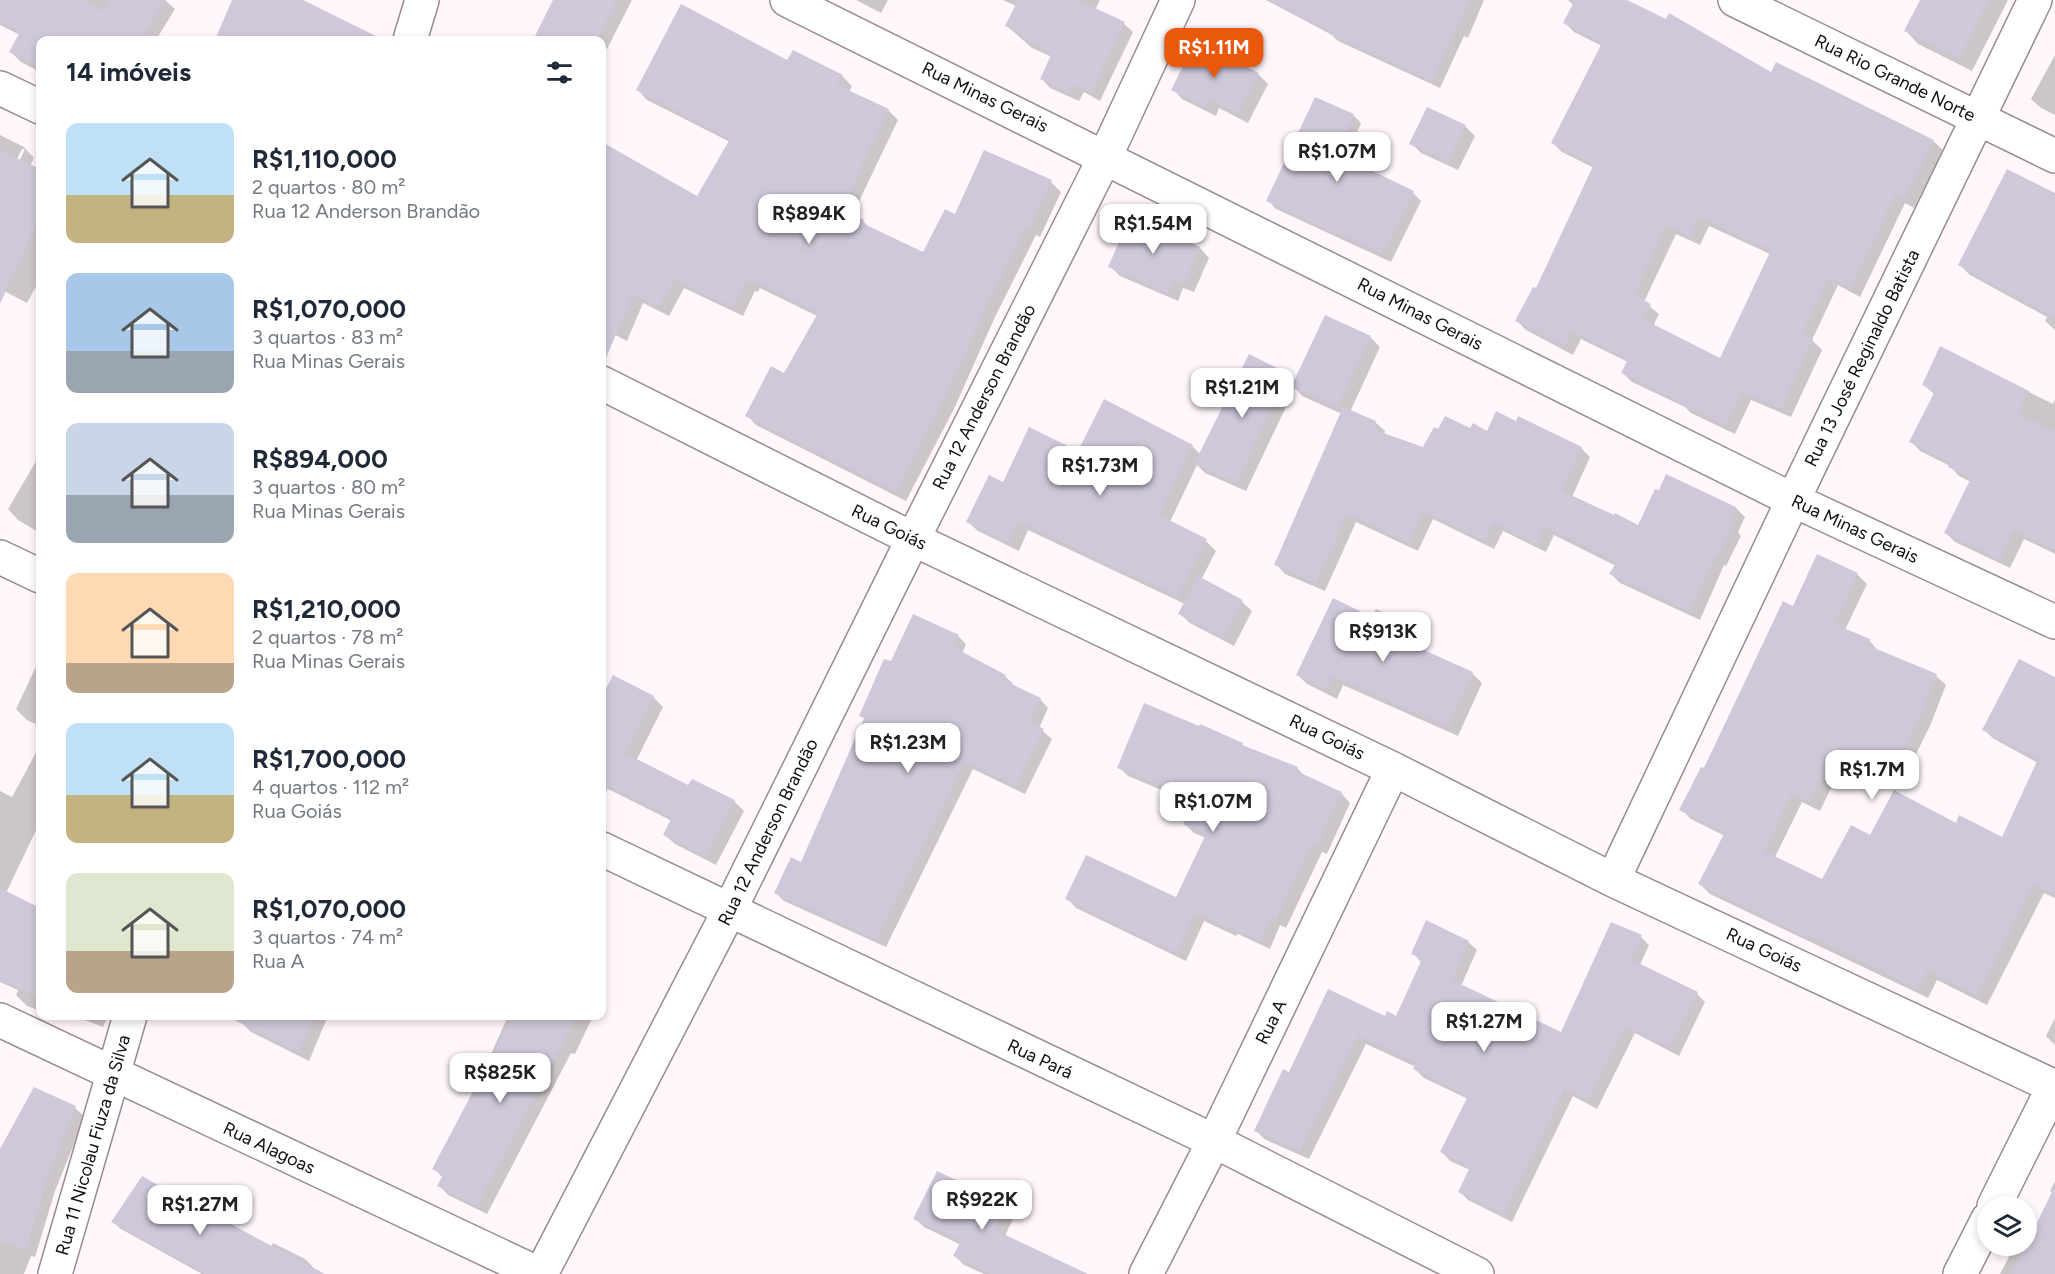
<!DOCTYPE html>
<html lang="pt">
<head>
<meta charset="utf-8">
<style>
  body { margin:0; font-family:Figtree,sans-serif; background:#f6f6f7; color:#1f2937; height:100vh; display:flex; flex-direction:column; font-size:22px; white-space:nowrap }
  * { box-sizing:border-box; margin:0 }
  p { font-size:20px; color:#747a83 }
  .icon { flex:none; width:33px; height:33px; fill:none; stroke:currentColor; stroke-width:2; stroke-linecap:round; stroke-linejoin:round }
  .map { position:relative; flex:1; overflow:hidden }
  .details { position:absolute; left:36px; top:36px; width:570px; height:984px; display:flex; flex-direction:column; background:#fff; border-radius:12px; box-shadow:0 3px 9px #0003 }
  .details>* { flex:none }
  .tools { position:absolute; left:1977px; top:1196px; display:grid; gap:12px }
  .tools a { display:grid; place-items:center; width:60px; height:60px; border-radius:50%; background:#fff; box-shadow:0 3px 9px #0003; font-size:30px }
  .price { position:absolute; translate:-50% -51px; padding:0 14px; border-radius:12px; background:#fff; color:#222; font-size:20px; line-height:39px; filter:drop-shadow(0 2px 3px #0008) }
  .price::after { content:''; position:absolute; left:50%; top:36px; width:18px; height:14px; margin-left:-9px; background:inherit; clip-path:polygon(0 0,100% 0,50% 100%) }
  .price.active { background:#ea580c; color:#fff }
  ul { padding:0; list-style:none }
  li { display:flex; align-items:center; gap:18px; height:150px; padding:0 30px }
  li span { display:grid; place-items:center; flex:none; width:168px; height:120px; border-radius:12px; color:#555 }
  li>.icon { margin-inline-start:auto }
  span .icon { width:72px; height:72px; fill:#fffc; stroke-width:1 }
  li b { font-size:26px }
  h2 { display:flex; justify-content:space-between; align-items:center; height:72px; padding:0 30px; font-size:26px }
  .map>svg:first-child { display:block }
  .shadow { fill:#0003; fill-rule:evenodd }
  .building { fill:#d0c8da; fill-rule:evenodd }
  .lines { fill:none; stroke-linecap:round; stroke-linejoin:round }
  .street-casing { stroke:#9b8994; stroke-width:36 }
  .street { stroke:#fff; stroke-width:33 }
  .labels { text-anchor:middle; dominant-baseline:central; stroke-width:4.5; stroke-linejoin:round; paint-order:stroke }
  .street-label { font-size:18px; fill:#140e12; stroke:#fff }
</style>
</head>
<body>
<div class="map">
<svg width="2055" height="1274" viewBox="0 0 2055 1274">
  <rect width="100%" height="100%" fill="#fff7fc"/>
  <path class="shadow" d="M0,0H165L175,9L156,40H40V72L21,62L11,52L20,35L0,25Z
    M233,0H293L361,35L358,40H215Z
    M555,0H632L607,49L602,46V40H590L557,24Z
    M856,0H888L881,13Z
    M1003,0H1100L1095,10L1124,24L1133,32L1100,101L1084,92L1079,101L1050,88L1042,79L1052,57L1032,48L1007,26L1016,6Z
    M1266,0H1484L1468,38L1464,36L1440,88L1338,41L1332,35Z
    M1568,0H1624L1772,74L1933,141L1943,150L1914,208L1905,203L1860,297L1838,285L1812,340L1822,350L1791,417L1751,400L1735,434L1691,413L1685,407L1632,382L1623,373L1628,362L1581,339L1573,355L1526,330L1517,321L1536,290L1594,168L1562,152L1553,143L1602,46L1574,32L1565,23L1574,6ZM1709,226L1770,254L1721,360L1653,326L1659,314L1644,302L1676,234L1700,245Z
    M1921,0H2008L1972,71L1918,44L1906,31Z
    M2055,55V115L2041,108L2031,99Z
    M788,62L842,76L852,86L849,92L888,110L898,120L852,216L863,221L869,227L924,254L956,216L1051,182L1061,192L1040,237L1036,235L995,317L954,409L906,501L756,425L747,415L785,375L817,316L760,288L758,292L755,291L743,316L684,288L669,316L643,303L627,341L602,328V159L608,147L697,198L730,142L647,100L638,90Z
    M1258,74L1268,84L1248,123L1219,108L1216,116L1182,99L1173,89Z
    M1353,115L1361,123L1346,160L1413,193L1421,201L1391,262L1276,209L1268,200Z
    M1465,126L1475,136L1458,170L1421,153L1411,143Z
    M0,135L24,147L34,158L30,166L40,171V279L27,303L0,289ZM22,149H25L17,166L14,165Z
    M2055,194V330L2045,321L2047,317L1970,275L1960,265Z
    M1200,248L1209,258L1194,292L1183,288L1178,301L1120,276L1110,266Z
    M1370,337L1380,347L1350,412L1375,422L1385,431L1384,435L1424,448L1439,431L1471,430L1581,448L1590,457L1572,497L1639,527L1667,476L1736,508L1745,517L1738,532L1741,536L1726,566L1724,565L1700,620L1620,583L1611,574L1616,566L1554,535L1546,552L1503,531L1494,549L1433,519L1418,551L1356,522L1325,591L1285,574L1276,564L1342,414L1302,396L1295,388L1246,491L1205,473L1197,465L1170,522L1206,541L1216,551L1201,580L1242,602L1252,611L1234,646L1190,623L1180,614L1185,604L1028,530L1019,551L978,531L968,522L1004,484L1078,453L1192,446L1201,455L1288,375L1295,382Z
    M1941,348L2053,404L2055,399V554L2024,539L2010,568L1955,542L1946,533L1971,482L1959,476L1950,466L1920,451L1911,441L1935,395L1923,384Z
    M39,456L40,457V533L18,520L8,509Z
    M1857,574L1867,584L1845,630L1869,640L1878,651L1936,676L1946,685L1930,726L1901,784L1848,757L1847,760L1845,759L1820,811L1802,802L1775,857L1823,881L1871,837L1956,825L2003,839L2038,763L1994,739L1984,730L2055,679V898L2044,893L1987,1005L1937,980L1928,998L1710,894L1700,884L1725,836L1691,819L1681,809L1793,608Z
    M1373,619L1406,624L1416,634L1410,646L1473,674L1482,683L1458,736L1343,685L1337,699L1307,684L1298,675Z
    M958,636L966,644L962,654L1005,676L1013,684L1012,686L1040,699L1048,708L1039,728L1052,739L1025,794L973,769L886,947L784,901L776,893L802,864L865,719L861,715L891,663Z
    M40,658V726L27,720L16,709Z
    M614,677L653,697L663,707L636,761L689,787L734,801L744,811L716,865L675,844L665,835L672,821L602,786V701Z
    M1242,744L1245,748L1297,768L1306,777L1341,793L1350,803L1327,854L1322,852L1286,928L1280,925L1270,949L1238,934L1236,936L1204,921L1186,961L1076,908L1067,898L1177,899L1206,838L1194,833L1185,824L1188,817L1176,812L1167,803L1171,794L1128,776L1119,767Z
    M40,745V822L6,893L40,909V1011L27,1006L16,995L18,990L0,982V791L12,797Z
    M1641,937L1649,945L1640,965L1697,994L1705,1002L1679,1056L1635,1033L1597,1109L1573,1096L1512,1222L1468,1200L1460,1192L1470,1170L1450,1161L1442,1152L1468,1099L1424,1078L1415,1069L1416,1067L1366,1044L1309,1159L1264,1139L1256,1130L1290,1074L1385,1018H1397L1421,962L1413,953L1468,942L1477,950L1461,986L1562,1034Z
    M51,1016H62L60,1019Z
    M74,1016H108L103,1027Z
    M238,1016H328L309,1061L251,1032L241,1022L243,1019Z
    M508,1016H593L575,1054L571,1053L487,1214L448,1195L439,1185L443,1178L434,1168L492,1055L491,1054Z
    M2055,1018V1045L2046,1036Z
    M75,1108L85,1117L55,1191L35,1257L31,1256L24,1274H0V1152Z
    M2055,1181V1274H2000L2015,1245L2025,1249L2053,1193L2050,1191Z
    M1006,1205L1015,1214L1005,1236L1049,1274H984L964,1265L955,1256L961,1245L924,1227L915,1218Z
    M113,1222L271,1247L273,1243L305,1259L313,1267L309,1274H202L121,1229Z"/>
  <path class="building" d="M0,0H82L103,11L109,0H165L145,33L159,40H40V60L37,66L9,52L20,32L0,22Z
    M232,0H303L384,40H215Z
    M553,0H617L597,40H533Z
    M1018,0H1078L1125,22L1091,93L1075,85L1070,94L1040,79L1052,53L1022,39L1023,35L1005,26Z
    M1270,0H1470L1432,81L1328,33L1330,31Z
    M1575,0H1627L1666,19L1669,13L1771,72L1776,62L1934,140L1904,199L1895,195L1850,289L1829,277L1802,334L1813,339L1781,409L1742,392L1726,425L1679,404L1681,402L1621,373L1628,359L1572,331L1564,346L1515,321L1533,287L1536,288L1594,164L1551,143L1602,43L1563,23ZM1699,217L1771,250L1720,358L1643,319L1651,304L1634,295L1666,225L1690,237Z
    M1920,0H1989L1959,59L1904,31Z
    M681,4L787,60L793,50L843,75L837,85L889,109L841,210L864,220L862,223L923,252L945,209L955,214L984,150L1052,180L1030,228L1026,227L986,307L944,399L896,492L745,416L771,366L784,373L818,313L750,279L748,284L745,282L733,307L674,279L659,307L633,294L603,365L602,364V142L697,196L730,139L636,90Z
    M1196,41L1259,73L1238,114L1209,99L1205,107L1171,90Z
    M1315,97L1354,114L1337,154L1414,191L1382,254L1266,201Z
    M1427,107L1466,125L1448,162L1409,144Z
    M0,150L40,169V216L0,304Z
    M2007,169L2055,193V318L1958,265Z
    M1131,215L1200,247L1184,284L1173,279L1168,293L1108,267Z
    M1325,315L1371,336L1337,408L1291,387Z
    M1940,346L2029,391L2018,414L2055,432V550L2014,530L2000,560L1944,533L1971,478L1948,467L1950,462L1909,442L1935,391L1922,385Z
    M1249,354L1289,374L1250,453L1238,483L1194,464Z
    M1104,399L1193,445L1159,515L1207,539L1178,597L1018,521L1009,542L966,522L989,475L1003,482L1029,427L1078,451Z
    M1343,407L1376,421L1375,430L1423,447L1434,427L1438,429L1445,416L1470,428L1473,423L1487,431L1496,411L1516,421L1518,416L1582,447L1562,491L1614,515L1615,513L1638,525L1655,489L1659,490L1666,474L1736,507L1729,523L1733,525L1717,558L1715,557L1690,612L1609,574L1617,562L1544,527L1537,544L1493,523L1485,541L1423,511L1409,543L1347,514L1316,583L1274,565Z
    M1817,554L1858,573L1834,624L1870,639L1867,645L1937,674L1920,716L1891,775L1838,748L1837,751L1835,750L1810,802L1792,793L1764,851L1822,879L1851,825L1870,835L1894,790L1956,823L1959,815L2002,837L2038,759L1982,730L2019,659L2055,677V895L2034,884L1977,996L1927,971L1918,989L1864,962L1811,937L1810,939L1698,884L1725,832L1679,810L1701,767L1704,768L1783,601L1793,606Z
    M1198,576L1243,600L1224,637L1178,614Z
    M1333,598L1372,617L1376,609L1407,623L1399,639L1473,672L1448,727L1333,676L1327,690L1296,675Z
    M913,614L959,635L953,647L1006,675L1003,680L1041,698L1030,722L1044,729L1016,786L964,762L877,940L774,893L791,857L801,862L864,718L859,716L884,659L891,661Z
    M613,675L654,696L625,753L688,785L692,779L735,800L706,856L663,835L672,817L609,786L602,801V697Z
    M1144,703L1199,726L1200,724L1243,743L1242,745L1298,767L1296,771L1342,792L1317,846L1312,843L1276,920L1271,917L1260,941L1228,926L1227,928L1195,913L1177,953L1065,899L1086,855L1176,897L1206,834L1183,824L1188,814L1165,803L1171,789L1117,768Z
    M0,888L40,908V997L0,981Z
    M1426,920L1469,941L1452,980L1561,1032L1611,922L1642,935L1630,959L1698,992L1670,1048L1626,1026L1588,1101L1564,1089L1504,1215L1458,1192L1470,1167L1440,1152L1468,1096L1413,1069L1416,1063L1358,1036L1300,1151L1254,1131L1283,1069L1289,1072L1328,989L1385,1016L1387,1011L1396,1016L1422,959L1411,954Z
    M226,1016H314L299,1052Z
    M513,1016H577L477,1206L437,1186L443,1175L432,1169Z
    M34,1087L76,1106L46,1181L26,1249L0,1241V1149Z
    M937,1171L1007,1204L995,1230L1088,1274H991L953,1256L961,1241L913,1219Z
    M142,1176L170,1192L325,1274H206L111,1222Z
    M2055,1186V1274H2011L2026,1245Z"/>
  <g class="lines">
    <g class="street-casing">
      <path id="street" d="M787,0L1793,500L2055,622
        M1735,0L2055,156
        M410,40L422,0
        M0,88L40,107
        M602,383L913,539L1393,769L1613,880L2055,1087
        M0,557L40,576
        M602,849L1214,1141L1477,1274
        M1613,880L1793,500L2035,0
        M0,1020L539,1274
        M1994,1206L2054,1086
        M55,1274L130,1016
        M541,1274L729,911L913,539L1105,157L1178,0
        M1146,1274L1214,1141L1393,769
        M1960,1274L1988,1219"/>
    </g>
    <use href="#street" class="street"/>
  </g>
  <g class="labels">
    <g class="street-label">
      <text transform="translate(1895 78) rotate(26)">Rua Rio Grande Norte</text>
      <text transform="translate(985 97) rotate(26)">Rua Minas Gerais</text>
      <text transform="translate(1420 314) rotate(27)">Rua Minas Gerais</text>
      <text transform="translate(1862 358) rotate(-64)">Rua 13 José Reginaldo Batista</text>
      <text transform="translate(984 397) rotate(-63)">Rua 12 Anderson Brandão</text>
      <text transform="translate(889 527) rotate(26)">Rua Goiás</text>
      <text transform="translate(1855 529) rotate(25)">Rua Minas Gerais</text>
      <text transform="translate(1327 737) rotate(26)">Rua Goiás</text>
      <text transform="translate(768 832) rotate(-64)">Rua 12 Anderson Brandão</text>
      <text transform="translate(1764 950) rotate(25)">Rua Goiás</text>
      <text transform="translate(1271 1022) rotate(-64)">Rua A</text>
      <text transform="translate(1040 1059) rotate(25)">Rua Pará</text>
      <text transform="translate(93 1145) rotate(-74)">Rua 11 Nicolau Fiuza da Silva</text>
      <text transform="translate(269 1148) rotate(25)">Rua Alagoas</text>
    </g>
  </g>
</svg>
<div class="tools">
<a><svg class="icon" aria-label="layers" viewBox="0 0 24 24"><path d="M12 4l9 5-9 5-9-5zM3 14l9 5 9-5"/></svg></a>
</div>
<b class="price active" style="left:1214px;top:79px">R$1.11M</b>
<b class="price" style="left:1337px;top:183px">R$1.07M</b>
<b class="price" style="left:809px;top:245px">R$894K</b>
<b class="price" style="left:1153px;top:255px">R$1.54M</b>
<b class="price" style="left:1242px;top:419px">R$1.21M</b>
<b class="price" style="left:1100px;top:497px">R$1.73M</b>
<b class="price" style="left:1383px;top:663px">R$913K</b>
<b class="price" style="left:908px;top:774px">R$1.23M</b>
<b class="price" style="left:1872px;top:801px">R$1.7M</b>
<b class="price" style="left:1213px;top:833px">R$1.07M</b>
<b class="price" style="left:1484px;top:1053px">R$1.27M</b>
<b class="price" style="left:500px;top:1104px">R$825K</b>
<b class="price" style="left:982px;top:1231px">R$922K</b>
<b class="price" style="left:200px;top:1236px">R$1.27M</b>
<section class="details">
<h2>14 imóveis<svg class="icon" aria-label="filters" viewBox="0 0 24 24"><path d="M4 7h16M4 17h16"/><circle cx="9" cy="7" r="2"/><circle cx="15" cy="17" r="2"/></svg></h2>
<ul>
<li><span style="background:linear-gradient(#bfe0f5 60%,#c2b280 0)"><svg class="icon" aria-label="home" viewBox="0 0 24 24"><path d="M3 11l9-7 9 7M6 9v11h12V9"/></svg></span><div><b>R$1,110,000</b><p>2 quartos · 80 m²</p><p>Rua 12 Anderson Brandão</p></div></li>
<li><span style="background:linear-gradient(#a9c7e8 65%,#9aa5b1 0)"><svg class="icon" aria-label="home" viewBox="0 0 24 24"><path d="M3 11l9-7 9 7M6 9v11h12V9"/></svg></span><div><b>R$1,070,000</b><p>3 quartos · 83 m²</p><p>Rua Minas Gerais</p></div></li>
<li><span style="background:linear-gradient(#c9d6e8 60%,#9aa5b1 0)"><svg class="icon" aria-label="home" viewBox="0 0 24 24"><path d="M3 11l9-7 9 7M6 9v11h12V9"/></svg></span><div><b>R$894,000</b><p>3 quartos · 80 m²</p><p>Rua Minas Gerais</p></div></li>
<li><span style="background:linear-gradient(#ffd9b3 75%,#b9a48a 0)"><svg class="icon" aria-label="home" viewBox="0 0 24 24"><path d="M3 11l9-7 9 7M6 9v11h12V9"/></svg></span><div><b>R$1,210,000</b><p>2 quartos · 78 m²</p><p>Rua Minas Gerais</p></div></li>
<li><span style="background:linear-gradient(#bfe0f5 60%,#c2b280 0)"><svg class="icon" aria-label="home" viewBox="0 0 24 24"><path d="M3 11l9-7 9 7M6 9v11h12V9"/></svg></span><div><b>R$1,700,000</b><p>4 quartos · 112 m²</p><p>Rua Goiás</p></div></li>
<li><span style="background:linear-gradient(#dfe7d0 65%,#b9a48a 0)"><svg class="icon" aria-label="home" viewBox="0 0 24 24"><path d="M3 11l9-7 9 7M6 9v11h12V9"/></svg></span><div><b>R$1,070,000</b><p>3 quartos · 74 m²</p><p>Rua A</p></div></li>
</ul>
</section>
</div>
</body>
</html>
